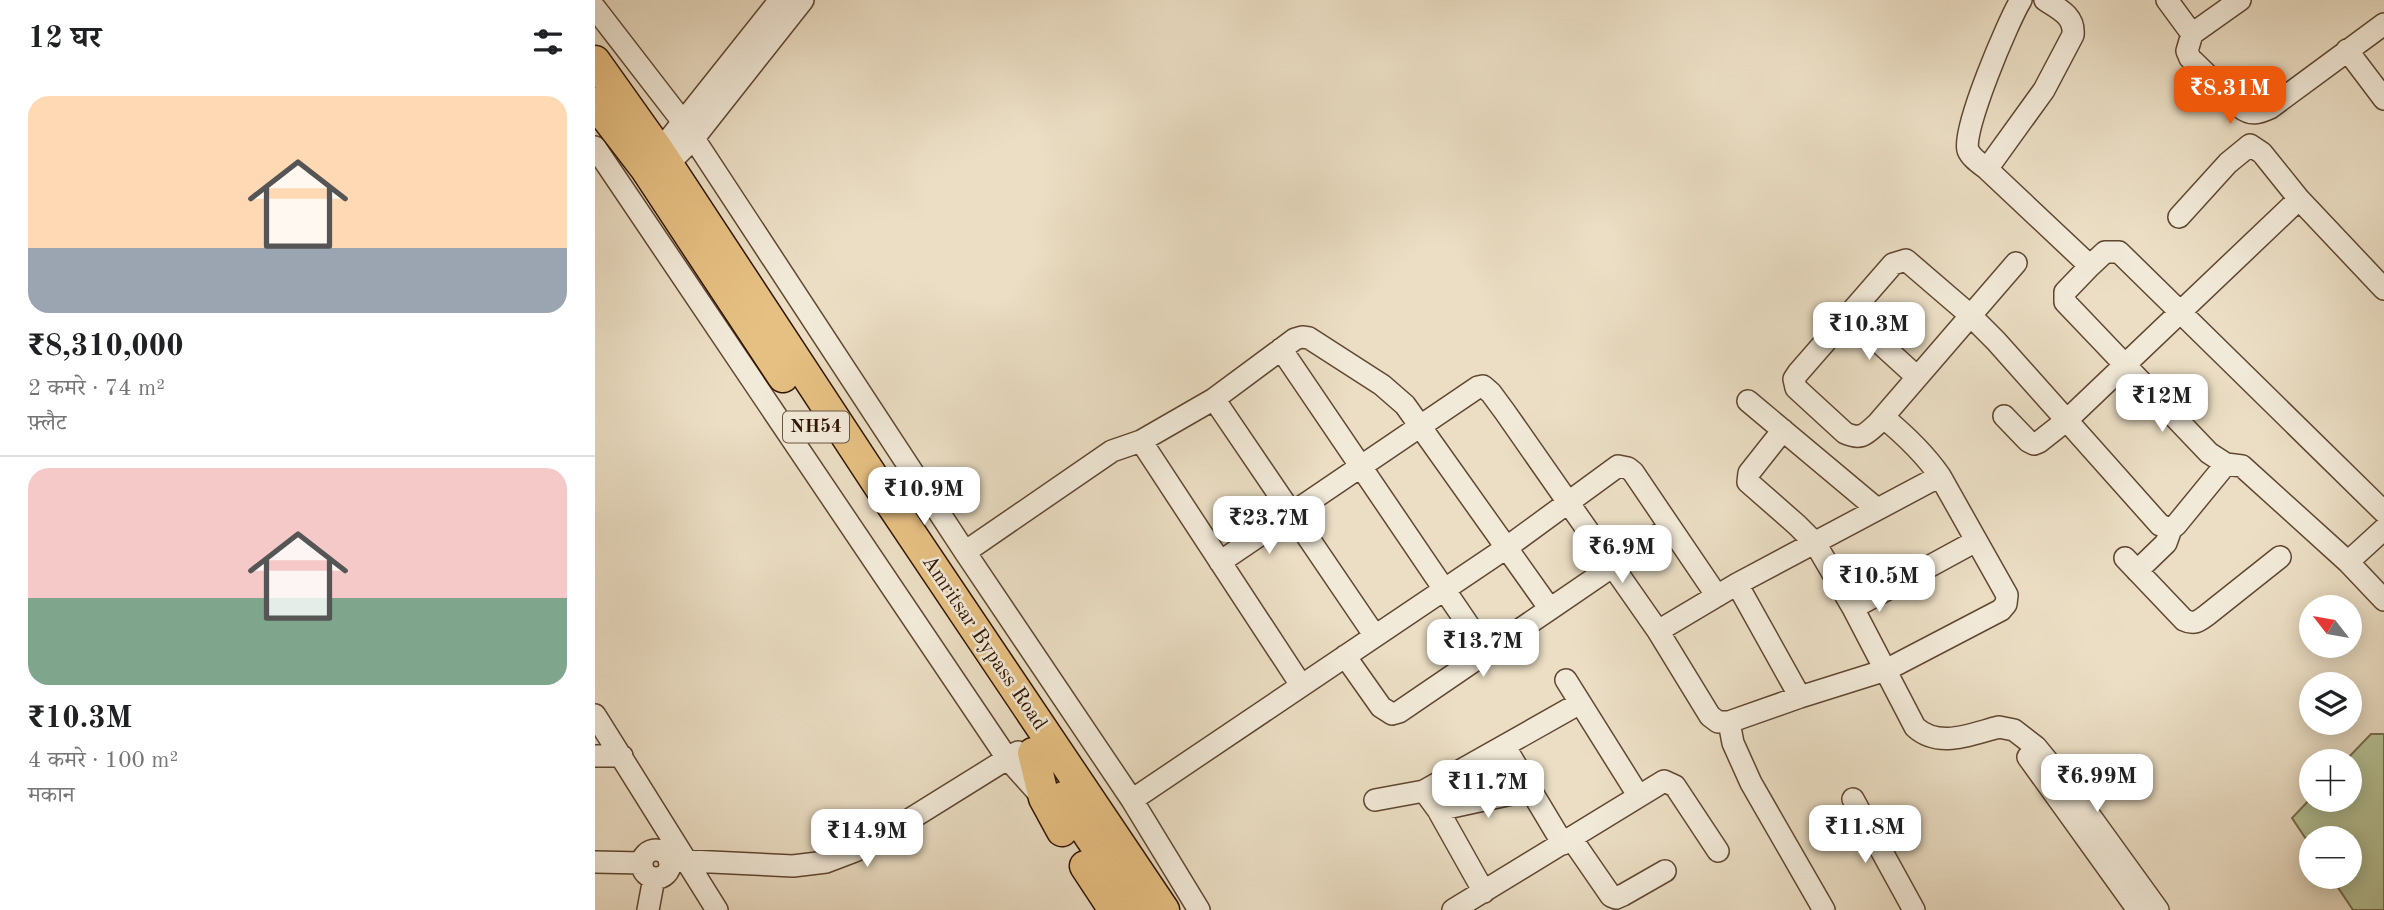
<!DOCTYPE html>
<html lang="hi">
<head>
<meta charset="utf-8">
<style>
  body { margin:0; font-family:"Old Standard TT","Noto Serif Devanagari",serif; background:#f6f6f6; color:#202124; height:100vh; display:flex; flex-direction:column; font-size:26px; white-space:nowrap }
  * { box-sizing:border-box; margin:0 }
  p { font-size:23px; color:#757577 }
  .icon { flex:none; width:38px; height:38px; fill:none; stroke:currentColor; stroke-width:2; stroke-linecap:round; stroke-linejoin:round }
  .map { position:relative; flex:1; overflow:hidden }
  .sheet { display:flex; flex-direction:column; background:#fff; width:595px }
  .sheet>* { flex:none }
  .needle { width:46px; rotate:301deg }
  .fabs { position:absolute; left:1704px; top:595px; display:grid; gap:14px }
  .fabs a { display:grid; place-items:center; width:63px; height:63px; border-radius:50%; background:#fff; box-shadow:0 4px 18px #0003; font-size:35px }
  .price { position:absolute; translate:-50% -60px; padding:0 16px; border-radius:14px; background:#fff; color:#222; font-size:23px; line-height:46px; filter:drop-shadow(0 2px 4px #0008) }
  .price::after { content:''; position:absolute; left:50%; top:42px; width:21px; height:16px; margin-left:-10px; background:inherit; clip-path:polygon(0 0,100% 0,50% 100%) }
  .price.on { background:#ea580c; color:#fff }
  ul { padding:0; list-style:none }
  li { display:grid; align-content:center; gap:14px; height:371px; padding:0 28px }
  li+li { border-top:2px solid #e0e0e0 }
  li span { display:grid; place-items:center; height:217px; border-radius:21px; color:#555 }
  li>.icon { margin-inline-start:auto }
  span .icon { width:126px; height:126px; fill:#fffc; stroke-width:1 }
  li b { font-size:30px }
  h2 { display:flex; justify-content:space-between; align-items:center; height:84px; padding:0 28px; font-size:30px }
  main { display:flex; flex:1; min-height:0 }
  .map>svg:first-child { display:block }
  .green { fill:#b5c296; stroke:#736c4b; stroke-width:2 }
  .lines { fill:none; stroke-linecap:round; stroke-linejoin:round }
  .minor-casing { stroke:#604731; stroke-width:24 }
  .highway-casing { stroke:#311500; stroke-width:33 }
  .minor { stroke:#f2ead9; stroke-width:21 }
  .highway { stroke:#e6bf82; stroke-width:30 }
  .labels { text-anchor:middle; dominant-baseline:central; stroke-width:5; stroke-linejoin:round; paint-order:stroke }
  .shield { fill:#f2ead9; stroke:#6b5541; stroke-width:2 }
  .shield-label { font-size:19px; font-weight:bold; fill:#311500 }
  .street-label { font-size:21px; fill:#311500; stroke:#f2ead9 }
</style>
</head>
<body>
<main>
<section class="sheet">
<h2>12 घर<svg class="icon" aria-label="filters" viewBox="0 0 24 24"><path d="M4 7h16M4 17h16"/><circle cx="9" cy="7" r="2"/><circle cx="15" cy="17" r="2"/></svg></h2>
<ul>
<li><span style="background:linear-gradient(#ffd9b3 70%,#9aa5b1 0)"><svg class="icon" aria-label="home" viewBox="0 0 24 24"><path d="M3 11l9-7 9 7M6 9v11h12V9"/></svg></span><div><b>₹8,310,000</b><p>2 कमरे · 74 m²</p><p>फ़्लैट</p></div></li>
<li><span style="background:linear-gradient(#f6c9c9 60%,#7fa58c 0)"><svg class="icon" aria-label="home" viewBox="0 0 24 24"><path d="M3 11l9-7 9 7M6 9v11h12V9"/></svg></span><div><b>₹10.3M</b><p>4 कमरे · 100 m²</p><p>मकान</p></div></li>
</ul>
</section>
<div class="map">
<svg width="1789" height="910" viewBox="0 0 1789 910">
  <rect width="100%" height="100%" fill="#ebdec4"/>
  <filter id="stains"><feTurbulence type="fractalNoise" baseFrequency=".00286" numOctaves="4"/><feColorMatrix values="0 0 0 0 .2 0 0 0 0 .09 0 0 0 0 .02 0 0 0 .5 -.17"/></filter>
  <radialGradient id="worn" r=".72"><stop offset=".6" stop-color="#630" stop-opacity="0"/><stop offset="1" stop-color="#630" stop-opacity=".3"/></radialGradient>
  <path class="green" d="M1776,734H1789V910H1758L1736,877H1755V838H1717V848L1697,818L1717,797V800H1755V761H1750Z"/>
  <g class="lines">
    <g class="minor-casing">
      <path id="minor" d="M1450,0C1464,9 1480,16 1478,35L1449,90L1392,169L1495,266L1510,252H1524L1789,512
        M1572,0L1597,34
        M1645,0L1597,34L1592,51L1595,58L1645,107C1656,116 1664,113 1675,108L1789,24
        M0,8L88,122L370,552L537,800L604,910
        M1752,50L1789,99
        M0,147L412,758L447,797
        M56,162L185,0
        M1392,169C1386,164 1376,158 1373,150C1366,132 1414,19 1426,0
        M64,173L99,138L208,0
        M1584,217L1633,163L1655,145L1667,153L1704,199
        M1421,263L1282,424C1270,435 1266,440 1250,433L1201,388L1199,379L1203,373L1298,264L1311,260L1375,315L1401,341L1565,525L1576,529L1581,525L1631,464L1647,466L1753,562L1789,600
        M1495,266L1470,292V302L1614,453L1631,464
        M1254,315L1322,377
        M686,349L891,651
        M619,399L780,636
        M1153,401L1282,509
        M1409,416L1433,441L1439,444L1444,442L1472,420L1704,199L1789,289
        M1288,417C1310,435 1329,453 1345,476L1412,595L1411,604L1406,610L1291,670L1205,697L1134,722H1123L1115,716L1063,631L1142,584L1345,476
        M1188,430L1154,473L1153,482L1202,525L1220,543L1258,608L1320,727C1344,749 1376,734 1404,727L1419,730L1441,747L1477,791L1563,910
        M546,441L706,685
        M370,552L517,451L546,441L619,399L700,339L707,337L714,338L787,385L810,405L955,609L804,712L797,714L786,707L750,656
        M1530,558L1589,620C1599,625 1604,621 1612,615L1685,557
        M625,562L883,387L888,386L896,393L910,412L1063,631
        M1753,562L1789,529
        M1542,571L1571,543L1576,529
        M1142,584L1205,697
        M1258,608L1381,541
        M955,609L1075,527
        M971,680L1043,795
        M0,715L122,910
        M1134,722L1138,743L1156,783L1229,910
        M910,747L968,844
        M0,756H27
        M1433,757L1543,910
        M829,791L843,810L889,892
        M1258,799L1319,910
        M537,800L911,548L1023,466L1033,468L1038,472L1122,596
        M780,800L829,791L985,703
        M843,810L935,790
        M976,838L1016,896L1021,898L1028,895L1070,871
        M47 864a14 14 0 1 1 28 0a14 14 0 1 1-28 0Z
        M74,860L198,866L231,862L260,851L288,836L423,752
        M0,862L47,863
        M53,910L59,878
        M858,910L1069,781L1080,786L1123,851"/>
    </g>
    <g class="highway-casing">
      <path id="highway" d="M0,61L64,151L282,483L569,910
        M0,103L50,168L188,377
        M438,753L449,798L467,831
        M468,797L544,910
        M490,866L519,910"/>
    </g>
    <use href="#minor" class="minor"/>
    <use href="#highway" class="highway"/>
  </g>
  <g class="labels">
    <rect class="shield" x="188" y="411.5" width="66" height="31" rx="5"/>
    <g class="shield-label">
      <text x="221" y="427">NH54</text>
    </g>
    <g class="street-label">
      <text transform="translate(389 643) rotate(56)">Amritsar Bypass Road</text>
    </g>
  </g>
  <rect width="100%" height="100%" filter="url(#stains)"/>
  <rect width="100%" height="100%" fill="url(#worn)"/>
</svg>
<div class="fabs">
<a><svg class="needle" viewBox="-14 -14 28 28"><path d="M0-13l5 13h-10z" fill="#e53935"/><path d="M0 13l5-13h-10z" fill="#757577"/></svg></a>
<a><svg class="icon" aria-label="layers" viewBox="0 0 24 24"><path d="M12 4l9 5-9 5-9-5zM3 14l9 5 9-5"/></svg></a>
<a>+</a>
<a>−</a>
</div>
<b class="price on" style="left:1635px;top:126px">₹8.31M</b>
<b class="price" style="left:1274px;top:362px">₹10.3M</b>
<b class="price" style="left:1567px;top:434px">₹12M</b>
<b class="price" style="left:329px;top:527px">₹10.9M</b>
<b class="price" style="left:674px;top:556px">₹23.7M</b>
<b class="price" style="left:1027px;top:585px">₹6.9M</b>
<b class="price" style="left:1284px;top:614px">₹10.5M</b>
<b class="price" style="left:888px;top:679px">₹13.7M</b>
<b class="price" style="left:1502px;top:814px">₹6.99M</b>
<b class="price" style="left:893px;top:820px">₹11.7M</b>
<b class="price" style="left:1270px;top:865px">₹11.8M</b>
<b class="price" style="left:272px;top:869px">₹14.9M</b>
</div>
</main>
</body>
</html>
